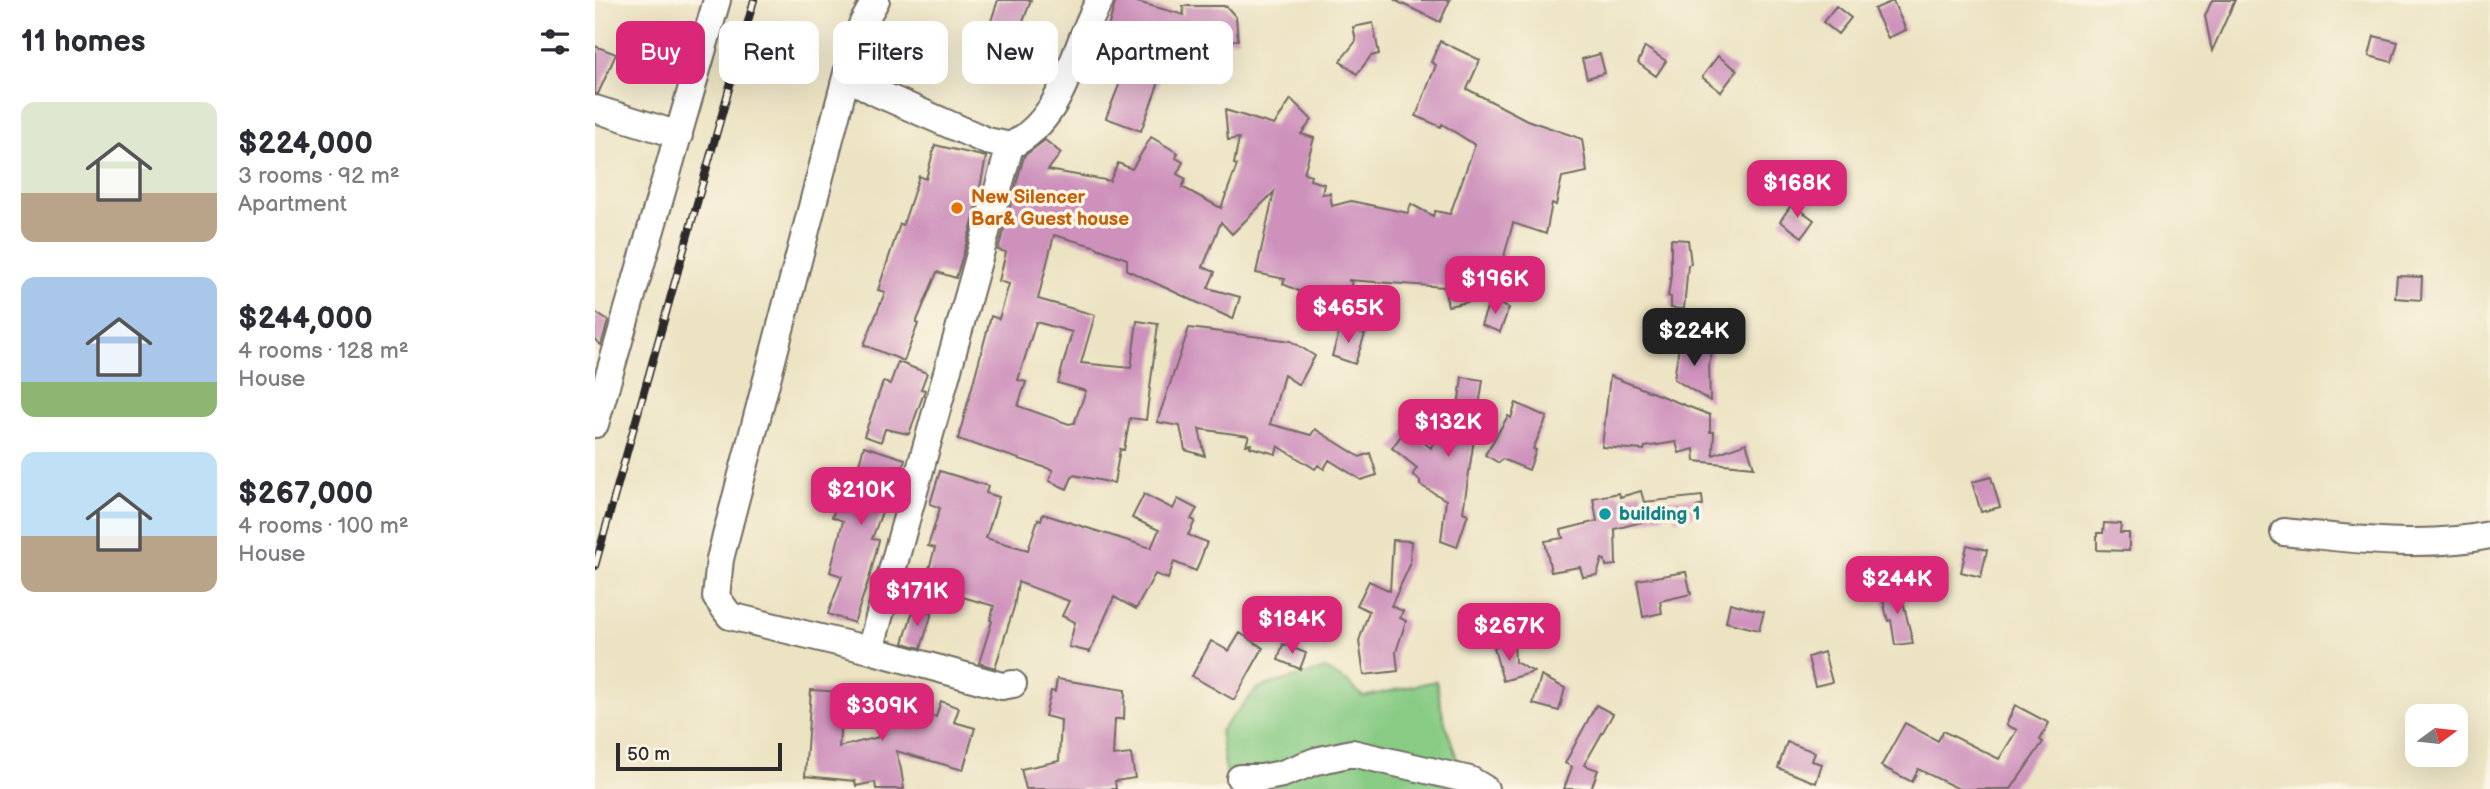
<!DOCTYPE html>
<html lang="en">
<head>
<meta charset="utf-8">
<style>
  body { margin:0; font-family:"Balsamiq Sans",sans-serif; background:#f2f2f3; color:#2b2b33; height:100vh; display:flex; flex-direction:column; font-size:26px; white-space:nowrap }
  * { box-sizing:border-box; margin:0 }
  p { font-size:23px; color:#7c7c81 }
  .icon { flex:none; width:38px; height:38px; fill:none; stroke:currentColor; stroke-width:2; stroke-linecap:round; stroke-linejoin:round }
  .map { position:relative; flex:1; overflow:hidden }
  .details { display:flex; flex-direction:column; background:#fff; width:595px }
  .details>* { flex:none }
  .top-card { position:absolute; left:21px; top:21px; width:665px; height:63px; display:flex; gap:14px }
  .needle { width:46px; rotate:75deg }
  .tools { position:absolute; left:1810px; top:704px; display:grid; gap:14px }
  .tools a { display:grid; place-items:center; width:63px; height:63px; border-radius:14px; background:#fff; box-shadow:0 7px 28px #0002; font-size:35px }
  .scale { position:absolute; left:21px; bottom:18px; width:166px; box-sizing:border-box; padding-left:7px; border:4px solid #2b2b2b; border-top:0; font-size:19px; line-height:24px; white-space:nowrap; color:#2b2b2b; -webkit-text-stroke:5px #fcf5e5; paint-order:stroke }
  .price { position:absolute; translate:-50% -60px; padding:0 16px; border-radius:14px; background:#db2777; color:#fff; font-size:23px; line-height:46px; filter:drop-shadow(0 2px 4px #0008) }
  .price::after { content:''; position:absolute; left:50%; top:42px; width:21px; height:16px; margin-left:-10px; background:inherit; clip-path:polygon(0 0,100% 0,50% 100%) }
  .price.selected { background:#222; color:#fff }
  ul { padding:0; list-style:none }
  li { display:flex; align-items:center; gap:21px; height:175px; padding:0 21px }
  li span { display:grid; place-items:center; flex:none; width:196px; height:140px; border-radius:14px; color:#555 }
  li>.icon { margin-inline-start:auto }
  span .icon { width:84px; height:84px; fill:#fffc; stroke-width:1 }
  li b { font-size:30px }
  h2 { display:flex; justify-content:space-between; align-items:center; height:84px; padding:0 21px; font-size:30px }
  .tag { padding:0 24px; border-radius:14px; background:#fff; box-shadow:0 7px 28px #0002; font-size:24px; line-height:63px }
  .tag.selected { background:#db2777; color:#fff }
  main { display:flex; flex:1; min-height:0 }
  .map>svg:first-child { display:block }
  .green { fill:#87cb84; stroke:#597b58; stroke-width:2 }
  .building { fill:#ce91bc; fill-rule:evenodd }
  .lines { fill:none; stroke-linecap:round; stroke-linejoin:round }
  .minor-casing { stroke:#6f6b60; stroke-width:30 }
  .minor { stroke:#fff; stroke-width:26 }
  .rail-casing { stroke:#2b2b2b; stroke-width:8 }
  .rail { stroke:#fcf5e5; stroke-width:5; stroke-dasharray:16; stroke-linecap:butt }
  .food-dot { fill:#e8710a; stroke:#fcf5e5; stroke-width:2.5 }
  .culture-dot { fill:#0f9aa8; stroke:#fcf5e5; stroke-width:2.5 }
  .labels { text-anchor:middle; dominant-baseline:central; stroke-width:7; stroke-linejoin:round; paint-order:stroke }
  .food-label { font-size:19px; font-weight:bold; fill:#c56008; stroke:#fcf5e5; text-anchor:start }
  .culture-label { font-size:19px; font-weight:bold; fill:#0d838f; stroke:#fcf5e5; text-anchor:start }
</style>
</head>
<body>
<main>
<section class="details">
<h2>11 homes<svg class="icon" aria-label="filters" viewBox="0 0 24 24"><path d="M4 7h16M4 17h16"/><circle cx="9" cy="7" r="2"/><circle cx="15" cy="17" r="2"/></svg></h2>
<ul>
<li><span style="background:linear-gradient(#dfe7d0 65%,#b9a48a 0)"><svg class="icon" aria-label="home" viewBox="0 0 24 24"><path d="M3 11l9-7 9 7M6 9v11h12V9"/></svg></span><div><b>$224,000</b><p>3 rooms · 92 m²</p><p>Apartment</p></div></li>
<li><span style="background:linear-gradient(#a9c7e8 75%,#8fb573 0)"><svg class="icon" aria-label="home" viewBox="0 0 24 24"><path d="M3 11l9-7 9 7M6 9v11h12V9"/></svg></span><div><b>$244,000</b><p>4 rooms · 128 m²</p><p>House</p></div></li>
<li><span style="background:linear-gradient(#bfe0f5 60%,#b9a48a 0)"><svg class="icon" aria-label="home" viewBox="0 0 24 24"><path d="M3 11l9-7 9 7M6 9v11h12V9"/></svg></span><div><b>$267,000</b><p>4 rooms · 100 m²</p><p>House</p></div></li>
</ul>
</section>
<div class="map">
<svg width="1895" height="789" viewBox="0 0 1895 789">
  <rect width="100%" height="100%" fill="#fcf5e5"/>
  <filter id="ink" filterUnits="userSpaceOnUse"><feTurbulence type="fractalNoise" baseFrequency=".0143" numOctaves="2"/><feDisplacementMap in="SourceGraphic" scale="14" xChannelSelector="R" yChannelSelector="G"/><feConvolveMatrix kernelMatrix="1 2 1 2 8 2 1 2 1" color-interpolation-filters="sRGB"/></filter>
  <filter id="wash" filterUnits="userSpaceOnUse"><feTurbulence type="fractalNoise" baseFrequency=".00686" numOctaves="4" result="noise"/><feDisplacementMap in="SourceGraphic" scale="28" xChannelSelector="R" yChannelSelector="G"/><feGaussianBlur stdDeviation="1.57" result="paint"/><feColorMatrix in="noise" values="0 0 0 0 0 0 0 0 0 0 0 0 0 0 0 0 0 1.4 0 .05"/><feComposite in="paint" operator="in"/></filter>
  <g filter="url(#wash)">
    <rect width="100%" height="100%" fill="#ece3c3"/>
    <path class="green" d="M730,669L754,683L768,697L841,681L848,716L868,777L880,789H637L632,780L625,731L663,688Z"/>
    <g id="blocks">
      <path class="building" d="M403,0H436L428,22L434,24L423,60L387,48Z
        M521,0H535L589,15L588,6H631L641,17L643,40L575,42L574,36L546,28L537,62L568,71L546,131L511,118L526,80L500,72Z
        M799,0H855L845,22Z
        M1617,0H1640L1617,51L1610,16Z
        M1298,1L1311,30L1293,38L1279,9Z
        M1241,6L1256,18L1243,34L1228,22Z
        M778,23L784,54L776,56L762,74L745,61L761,41L758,27Z
        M1779,36L1803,42L1797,62L1774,56Z
        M845,41L885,60L872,89L932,120L987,139L992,172L967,177L961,205L957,203L951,234L918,223L907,264L910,265L903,296L853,306L849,287L753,280L757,282L746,310L688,284L690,279L661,273L679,192L637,234L626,222L608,267L620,272L613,288L645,297L638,319L532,270V259L502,248V247L459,235L443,299L500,315L486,363L536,368L542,321L563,324L551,420L535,418L529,450L525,449L519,483L478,475L472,489L454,481L458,470L363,439L396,316L404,319L414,284L404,281L411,252L403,250L429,156L450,140L466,153L453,170L515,181L523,163L537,169L556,137L583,153L581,158L588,162L582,174L591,179L587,187L626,208L642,165L639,164L644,138L633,140L630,110L679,125L696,99L717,120L706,134L719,138L709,173L716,175L715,180L729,184L727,194L735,193L737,206L756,201L813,213L816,204L838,216L840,211L855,214L880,145L847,124L846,127L821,116L841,65L836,62ZM441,322L477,332L463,383L491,391L479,423L474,424L423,406L431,382L423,380Z
        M0,46L21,54L3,94H0Z
        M1050,47L1071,61L1061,76L1043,63Z
        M1005,54L1010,73L992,78L987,59Z
        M1123,56L1142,70L1126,92L1107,77Z
        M340,145L391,157L379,218L361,278L342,272L321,323L323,324L309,361L269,345L290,292L283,290L305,224L308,225L324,176L331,179Z
        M1197,204L1219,220L1207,237L1185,221Z
        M1076,239L1093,240L1096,264L1093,265L1089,309L1076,308V297L1073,296L1076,275Z
        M1802,276L1827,277L1826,300L1800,298Z
        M895,300L914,308L905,332L886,325Z
        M0,312L13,321L6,345L0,340Z
        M746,326L770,334L760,364L737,356Z
        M594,328L696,341L720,356L704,385L689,375L675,424L716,435L720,429L765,457L775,453L782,475L766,480L734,460L729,469L723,465L720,469L683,446L681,454L655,447L656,444L651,445L654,436L604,429L610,456L590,450L585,426L562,422Z
        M1085,339L1117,352L1114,366L1115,401L1079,379Z
        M303,362L332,373L326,389L330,390L314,434L290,429L286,442L269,436L288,382L295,384Z
        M1015,376L1115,415V432H1119L1118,455L1151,443L1159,467L1100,461L1099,449L1084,453L1081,442L1050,447L1049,450L1007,447Z
        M867,377L888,380L868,512L873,514L862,547L846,541L851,500L825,485V481L818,474L822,468L797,448L811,429L836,448L846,423L860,429Z
        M921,403L952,417L938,449L941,450L934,470L907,459L904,463L890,455L913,416L916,418Z
        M269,446L310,459L301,492L295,490L277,539L284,540L274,579L259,623L233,614L247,576L235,572L248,521L237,517L250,481L258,484Z
        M345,471L393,486L391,493L404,497L391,538L433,550L443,519L446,520L448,514L556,548L564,530L537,518L549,494L578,509L583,499L602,509L596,519L600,521L593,535L612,542L601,571L579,562L573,579L560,574L541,609L519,597L495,652L474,647L480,622L467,616L474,601L423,582L419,607L400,668L384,663L397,621L395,620L399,606L329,586L340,548L333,546L345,508L335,504Z
        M1396,477L1405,507L1386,512L1377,482Z
        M1046,491L1049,502L1107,496L1108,505L1102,507L1104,515L1080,520L1079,513L1020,529L1021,565L1011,566L1010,560L1007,559L1002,575L988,577L985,567L956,572L950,541L968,538L966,530L1002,521L998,498L1024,493L1025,497Z
        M1509,523L1526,524L1525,533H1534V551L1502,550V533H1508Z
        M798,540L816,541L815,565L796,606L808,611L805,618L811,621L801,652L803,671L769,675L764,641L774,611L762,605L774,581L795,591Z
        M1372,545L1392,550L1386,577L1366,572Z
        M1091,572L1096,594L1065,601L1067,613L1048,617L1042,580Z
        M1304,585L1318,643L1300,645L1296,620L1293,621L1287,596L1293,595L1292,587Z
        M1135,603L1169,612L1164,630L1131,622Z
        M319,607L337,613L326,648L308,643Z
        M645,633L668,648L639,700L597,676L616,641L634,651Z
        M919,642L920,662L939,672L908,681L899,648Z
        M688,644L711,653L705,669L683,660Z
        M1229,652L1237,682L1220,686L1213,657Z
        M946,676L970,688L964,711L938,704Z
        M462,679L530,690L529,719H520L518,756L536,754L540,778L520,781L521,789H431L426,769L464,761L466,720L450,716L456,691L460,692Z
        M216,690L248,692L244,747L284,737L294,703L341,717L346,701L364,708L359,722L380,728L368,770L301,751L306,769L309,789H281L280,782L261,786L260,781L210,776Z
        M1001,705L1018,714L989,765L1003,770L996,789H969L977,767L970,763Z
        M1420,705L1454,723L1445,740L1448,742L1416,789H1364L1323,769L1317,782L1286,766L1310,723L1343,741L1348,731L1404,759L1422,730L1411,725Z
        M1192,742L1220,752L1217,761L1227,764L1221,783L1183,768Z"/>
    </g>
  </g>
  <g filter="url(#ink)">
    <use href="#blocks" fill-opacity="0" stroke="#6f6b60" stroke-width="2"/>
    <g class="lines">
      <g class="minor-casing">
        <path id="minor" d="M281,0C263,31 253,45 262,82L280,92L392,141L415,146C472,117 476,50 505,0
          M257,54L125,559L121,597L135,616L275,650L415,146
          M0,109L84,135
          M0,424L122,0
          M1689,532C1757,539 1828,549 1895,535
          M275,650L407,686L418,684
          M645,778H667L687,774L721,761L757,753L875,780L890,789"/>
      </g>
      <use href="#minor" class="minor"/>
      <g class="rail-casing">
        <path id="rail" d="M0,566L159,0"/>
      </g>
      <use href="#rail" class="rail"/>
    </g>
  </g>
  <circle class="food-dot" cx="362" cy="208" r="7"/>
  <circle class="culture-dot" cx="1010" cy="514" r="7"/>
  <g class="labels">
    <g class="food-label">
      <text x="376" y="197">New Silencer<tspan x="376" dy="22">Bar&amp; Guest house</tspan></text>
    </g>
    <g class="culture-label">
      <text x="1024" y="514">building 1</text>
    </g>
  </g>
</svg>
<div class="tools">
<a><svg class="needle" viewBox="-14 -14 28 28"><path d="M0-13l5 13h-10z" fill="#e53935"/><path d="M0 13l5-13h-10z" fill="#7c7c81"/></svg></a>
</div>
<div class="scale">50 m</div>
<b class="price" style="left:1202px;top:220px">$168K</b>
<b class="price" style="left:900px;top:316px">$196K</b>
<b class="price" style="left:753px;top:345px">$465K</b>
<b class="price selected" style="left:1099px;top:368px">$224K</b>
<b class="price" style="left:853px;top:459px">$132K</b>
<b class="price" style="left:266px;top:527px">$210K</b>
<b class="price" style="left:1302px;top:616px">$244K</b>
<b class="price" style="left:322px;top:628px">$171K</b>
<b class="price" style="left:697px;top:656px">$184K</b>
<b class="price" style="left:914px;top:663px">$267K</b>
<b class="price" style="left:287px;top:743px">$309K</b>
<div class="top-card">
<a class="tag selected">Buy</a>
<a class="tag">Rent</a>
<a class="tag">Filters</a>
<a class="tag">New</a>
<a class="tag">Apartment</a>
</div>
</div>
</main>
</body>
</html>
